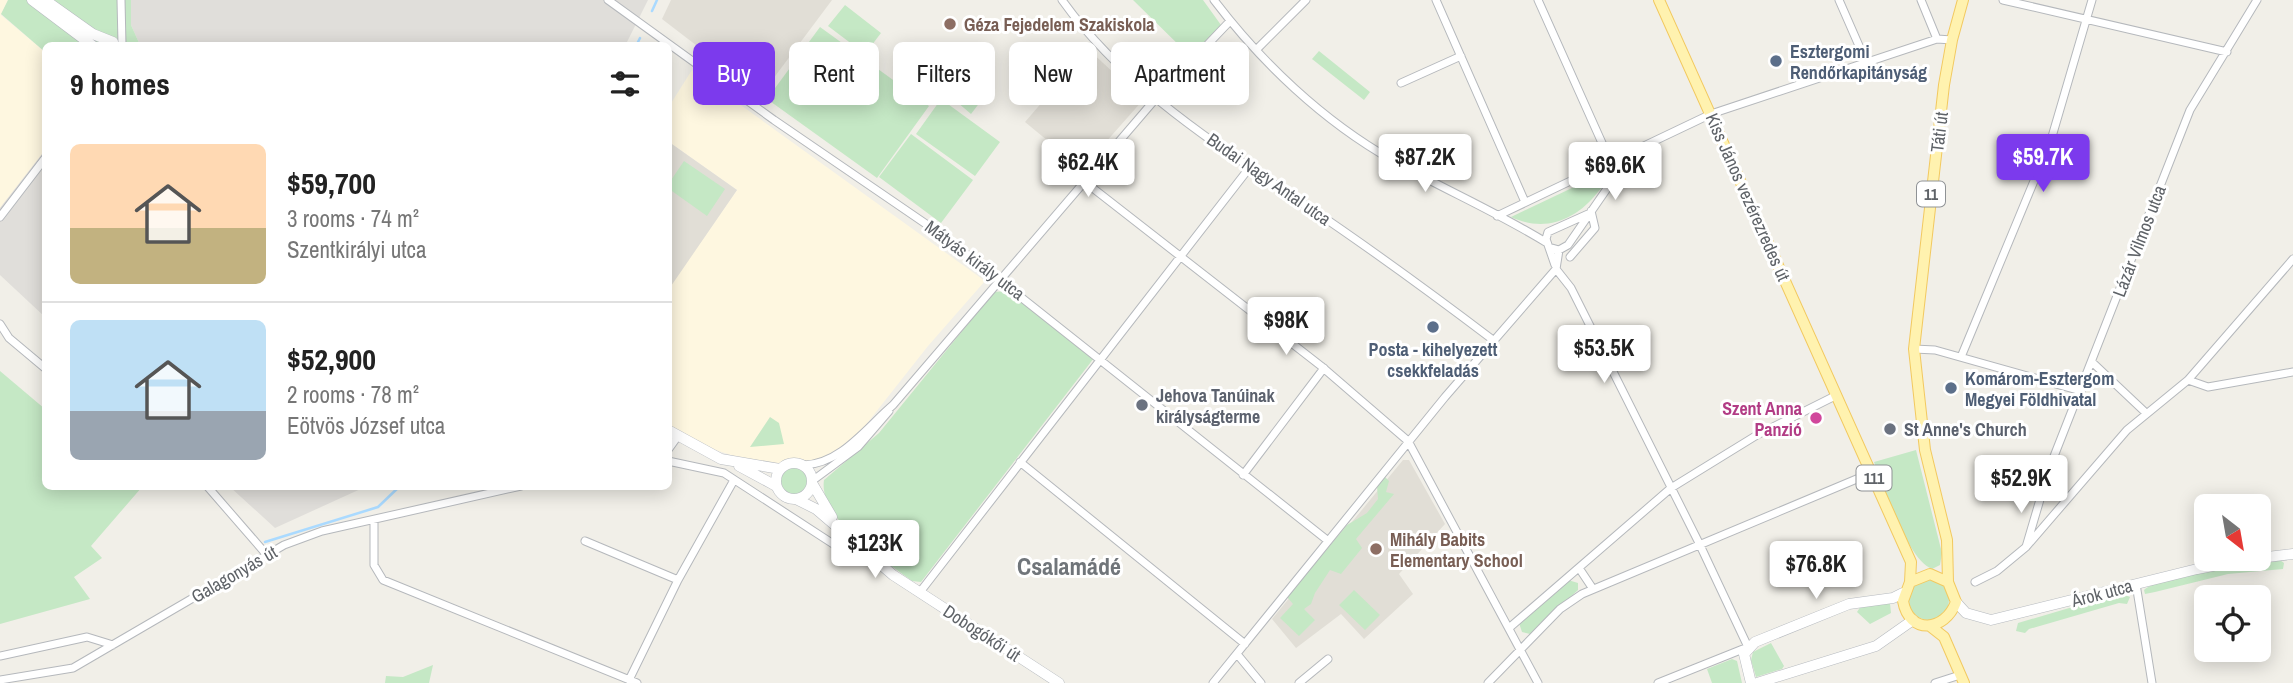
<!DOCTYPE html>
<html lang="en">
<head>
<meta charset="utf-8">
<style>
  body { margin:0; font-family:"Archivo Narrow",sans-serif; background:#f6f6f6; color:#222; height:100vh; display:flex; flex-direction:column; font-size:26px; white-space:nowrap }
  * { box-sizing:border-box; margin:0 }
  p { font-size:23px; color:#767676 }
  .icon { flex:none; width:38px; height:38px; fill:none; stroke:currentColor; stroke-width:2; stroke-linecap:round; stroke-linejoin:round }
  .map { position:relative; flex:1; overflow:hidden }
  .panel { position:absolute; left:42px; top:42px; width:630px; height:448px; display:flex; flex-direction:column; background:#fff; border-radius:10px; box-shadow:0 4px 18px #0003 }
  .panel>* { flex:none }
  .banner { position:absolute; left:693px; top:42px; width:665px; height:63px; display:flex; gap:14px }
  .needle { width:46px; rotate:149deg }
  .fabs { position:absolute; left:2194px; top:494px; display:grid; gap:14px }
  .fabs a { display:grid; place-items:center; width:77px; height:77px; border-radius:10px; background:#fff; box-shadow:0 4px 18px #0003; font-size:35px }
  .price { position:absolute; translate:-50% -60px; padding:0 16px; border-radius:7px; background:#fff; color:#222; font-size:23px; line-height:46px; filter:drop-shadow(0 2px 4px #0008) }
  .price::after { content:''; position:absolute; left:50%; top:42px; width:21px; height:16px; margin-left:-10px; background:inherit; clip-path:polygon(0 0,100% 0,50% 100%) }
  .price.current { background:#7c3aed; color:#fff }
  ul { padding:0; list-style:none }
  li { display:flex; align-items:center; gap:21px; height:175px; padding:0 28px }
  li+li { border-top:2px solid #e0e0e0 }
  li span { display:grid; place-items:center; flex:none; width:196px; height:140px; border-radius:10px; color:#555 }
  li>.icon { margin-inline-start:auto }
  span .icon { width:84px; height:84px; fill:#fffc; stroke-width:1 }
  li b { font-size:30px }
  h2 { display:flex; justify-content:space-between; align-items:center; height:84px; padding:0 28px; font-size:30px }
  .tag { padding:0 24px; border-radius:10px; background:#fff; box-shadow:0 4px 18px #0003; font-size:24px; line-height:63px }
  .tag.current { background:#7c3aed; color:#fff }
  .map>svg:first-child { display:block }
  .commercial { fill:#fef7e0 }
  .industrial { fill:#e0deda }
  .education { fill:#e1ded6 }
  .green { fill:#c5e8c5 }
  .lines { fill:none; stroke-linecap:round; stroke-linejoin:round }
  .stream { stroke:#aadaff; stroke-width:2.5 }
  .minor-casing { stroke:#b5b8bc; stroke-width:9 }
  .secondary-casing { stroke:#b6babf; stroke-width:11 }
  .primary-casing { stroke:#f2c960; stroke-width:12 }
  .minor { stroke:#fff; stroke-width:7 }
  .secondary { stroke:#fff; stroke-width:10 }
  .primary { stroke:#fff2af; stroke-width:10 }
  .education-dot { fill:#8d6e63; stroke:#fff; stroke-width:2.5 }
  .service-dot { fill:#5c6f8a; stroke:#fff; stroke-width:2.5 }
  .worship-dot { fill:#6b7280; stroke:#fff; stroke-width:2.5 }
  .hotel-dot { fill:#d1479c; stroke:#fff; stroke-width:2.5 }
  .labels { text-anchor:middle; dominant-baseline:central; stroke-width:6; stroke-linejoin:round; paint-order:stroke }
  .shield { fill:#fff; stroke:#8f9295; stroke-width:2 }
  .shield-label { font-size:16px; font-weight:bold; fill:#5f6368 }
  .education-label { font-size:18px; font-weight:bold; fill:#785e54; stroke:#fff; text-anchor:start }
  .service-label { font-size:18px; font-weight:bold; fill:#4e5e75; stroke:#fff; text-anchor:start }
  .street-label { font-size:18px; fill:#5f6368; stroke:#fff }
  .worship-label { font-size:18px; font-weight:bold; fill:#5b616d; stroke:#fff; text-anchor:start }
  .hotel-label { font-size:18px; font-weight:bold; fill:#b23c85; stroke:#fff; text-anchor:end }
  .district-label { font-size:24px; font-weight:bold; fill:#70757a; stroke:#fff }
</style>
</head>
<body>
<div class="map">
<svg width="2293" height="683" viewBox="0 0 2293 683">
  <rect width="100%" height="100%" fill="#f1efe8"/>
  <path class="commercial" d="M0,0H8L1,15L45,52L46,150L0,208Z
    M692,70L985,281L928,346L857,436L821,460L766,466L709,448L669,430V288L737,190L669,142L668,108Z"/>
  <path class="industrial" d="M131,0H648L625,46L140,45L131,25Z
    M45,150V317L0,275V208Z
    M230,487H365L275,528Z"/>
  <path class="education" d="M671,0H832L761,95L662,19Z
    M1088,49L1143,100L1082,169L1025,122Z
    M669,142L737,190L669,289Z
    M1403,460H1409L1445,524L1399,574L1413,594L1364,639L1341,614L1296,648L1272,619Z"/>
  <path class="green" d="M8,0H131V25L140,45L46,46L45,52L1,14Z
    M1133,0H1203L1221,25L1190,56Z
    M845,5L881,33L865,54L828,26Z
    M820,27L929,106L877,178L767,99Z
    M1319,51L1370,92L1364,100L1312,59Z
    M972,82L987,93L971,114L957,102Z
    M941,99L1000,142L975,176L916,134Z
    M911,134L973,180L941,223L879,177Z
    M684,161L725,189L707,216L669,189V183Z
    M1612,169C1611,178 1604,185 1598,192C1576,220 1545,233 1511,217Z
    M1006,291L1094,358L921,582L912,581C884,560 818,519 824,480L879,433L994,292Z
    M0,371L45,409L46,486L142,487L91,546L102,558L74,577L90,599L0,624Z
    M770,417L779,423L784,444L750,447Z
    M1916,450L1942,553L1940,565L1932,569C1907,559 1885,488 1874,462Z
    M779 480a15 15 0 1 1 30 0a15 15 0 1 1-30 0Z
    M1385,477L1389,481L1386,492L1394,494L1356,539L1362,548L1341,574L1330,570L1315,593L1311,604L1304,609L1315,620L1299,636L1280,618L1293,604L1287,597L1290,593L1347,525L1367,513L1378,499L1377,486Z
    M2280,560L2284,563L2283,569L2228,574L2155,592L2145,594L2144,590C2163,574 2251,565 2280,560Z
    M1909 600a20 20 0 1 1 40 0a20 20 0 1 1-40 0Z
    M1568,580L1578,583V590L1530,634L1522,632L1519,623Z
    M1354,590L1380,615L1365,630L1339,605Z
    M2120,593L2130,597L2127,604L2119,603L2029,629L2025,633L2016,631L2018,623Z
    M1890,603L1891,613L1870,624L1857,612L1861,606Z
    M1771,643L1784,666L1782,669L1756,677L1751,660L1753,652Z
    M1732,659L1737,661L1742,683H1712L1707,669Z
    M433,665L429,683H385L386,676L403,677Z"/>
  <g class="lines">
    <path class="stream" d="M652,11L657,0
      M636,46L640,38
      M265,542L378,507L400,486"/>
    <g class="minor-casing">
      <path id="minor" d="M121,0L122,44
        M608,0L774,120L945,237L1327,540
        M1062,0C1125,88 1216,144 1304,204C1368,247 1431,293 1493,340
        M1214,0C1261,62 1323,121 1392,160C1443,189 1497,212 1547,243
        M1436,0L1525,202
        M1538,0L1611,163
        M1839,0L1867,64
        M1921,0L1937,39
        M2003,0L2227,52
        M1257,49L1306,0
        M1401,83L1461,56
        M1085,182L1321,366L1408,441L1538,683
        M1497,216L1711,114L1937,39L1952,40
        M0,217L46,157
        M1552,248L1559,250L1568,245L1615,177L1638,151
        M1570,257L1595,228L1591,211
        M1555,265L1546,239L1548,232L1588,214
        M1556,269L1571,288L1699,543L1748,647L1658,683
        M0,324L9,338L46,369
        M1914,349L1935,350L2081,391
        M1961,357L2051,140L2092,0
        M2093,363L2146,413
        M2188,380L2208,387L2293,372
        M668,450L678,436
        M668,461L724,473L844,551
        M1020,462L1245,644
        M804,465C841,464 867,427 893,405L1152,103L1230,21
        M1243,475L1324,368
        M812,481L858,447L889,411
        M207,486L266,554
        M374,520V565L383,580L637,683
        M585,541L678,580
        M2026,547L2049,469L2190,110L2257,0
        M1579,568L1593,589
        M1975,582L1997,571L2026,547L2127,430L2188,380L2293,259
        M2136,584L2152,683
        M920,592L1250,167
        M1509,628L1671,488L1757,435L1837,395
        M1237,654L1261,683
        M0,656L87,637L113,645
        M0,680L73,668L284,545L322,531L521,486
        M629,680L678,580L734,480
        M1213,683L1445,397L1556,269L1559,250
        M1299,683L1328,659
        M1488,683L1560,609L1582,594L1871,473
        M1935,683L1960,675"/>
    </g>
    <g class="secondary-casing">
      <path id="secondary" d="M32,0L93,46
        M45,0L93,34L113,42
        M668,430L721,459L780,469
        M776 481a18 18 0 1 1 36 0a18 18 0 1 1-36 0Z
        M739,466L776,486
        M812,483L832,517
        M796,499L816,509L893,575L1059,683
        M2259,558L2293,554
        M1956,602L1966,613L1991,620L2197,569L2253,558
        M1751,683L1744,654L1755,642L1849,604L1893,598L1903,593
        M1757,683L1876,646L1913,620"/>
    </g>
    <g class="primary-casing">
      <path id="primary" d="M1659,0L1911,562L1910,582
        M1948,582L1930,574L1910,582L1903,601C1909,635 1945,632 1956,602L1948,582L1947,540L1925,450L1914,349L1944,85L1952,40L1963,0
        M1930,626L1944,637L1964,683"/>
    </g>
    <use href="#minor" class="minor"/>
    <use href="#secondary" class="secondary"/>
    <use href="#primary" class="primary"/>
  </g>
  <g class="education-dot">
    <circle cx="950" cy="24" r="7"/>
    <circle cx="1376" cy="549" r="7"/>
  </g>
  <g class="service-dot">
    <circle cx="1776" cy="61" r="7"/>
    <circle cx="1433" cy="327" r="7"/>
    <circle cx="1951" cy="388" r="7"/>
  </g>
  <g class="worship-dot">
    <circle cx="1142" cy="405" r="7"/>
    <circle cx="1890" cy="429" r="7"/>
  </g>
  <circle class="hotel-dot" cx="1816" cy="418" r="7"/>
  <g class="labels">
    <g class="shield">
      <rect x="1917" y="181.5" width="28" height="25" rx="5"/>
      <rect x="1856.5" y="465.5" width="35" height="25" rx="5"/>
    </g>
    <g class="shield-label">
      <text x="1931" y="194">11</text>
      <text x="1874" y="478">111</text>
    </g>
    <g class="education-label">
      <text x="964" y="24">Géza Fejedelem Szakiskola</text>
      <text x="1390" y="539">Mihály Babits<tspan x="1390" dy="21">Elementary School</tspan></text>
    </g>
    <g class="service-label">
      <text x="1790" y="51">Esztergomi<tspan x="1790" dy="21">Rendőrkapitányság</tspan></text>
      <text x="1433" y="349" text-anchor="middle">Posta - kihelyezett<tspan x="1433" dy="21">csekkfeladás</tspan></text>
      <text x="1965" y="378">Komárom-Esztergom<tspan x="1965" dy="21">Megyei Földhivatal</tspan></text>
    </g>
    <g class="street-label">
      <text transform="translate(1939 132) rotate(-83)">Táti út</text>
      <text transform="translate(1269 179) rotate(35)">Budai Nagy Antal utca</text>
      <text transform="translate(1748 197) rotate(66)">Kiss János vezérezredes út</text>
      <text transform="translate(2139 241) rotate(-69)">Lázár Vilmos utca</text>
      <text transform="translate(975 260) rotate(37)">Mátyás király utca</text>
      <text transform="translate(234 574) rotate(-30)">Galagonyás út</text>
      <text transform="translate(2102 593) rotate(-15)">Árok utca</text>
      <text transform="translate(982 633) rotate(33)">Dobogókői út</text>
    </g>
    <g class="worship-label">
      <text x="1156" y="395">Jehova Tanúinak<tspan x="1156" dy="21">királyságterme</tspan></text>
      <text x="1904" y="429">St Anne's Church</text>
    </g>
    <g class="hotel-label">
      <text x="1802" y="408">Szent Anna<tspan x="1802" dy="21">Panzió</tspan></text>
    </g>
    <g class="district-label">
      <text x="1069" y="566">Csalamádé</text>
    </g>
  </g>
</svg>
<div class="fabs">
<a><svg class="needle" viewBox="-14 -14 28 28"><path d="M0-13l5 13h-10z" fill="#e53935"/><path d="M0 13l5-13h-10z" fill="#767676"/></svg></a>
<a><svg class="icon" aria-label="locate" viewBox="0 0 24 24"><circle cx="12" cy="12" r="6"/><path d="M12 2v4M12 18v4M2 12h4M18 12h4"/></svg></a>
</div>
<b class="price" style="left:1425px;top:194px">$87.2K</b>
<b class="price current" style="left:2043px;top:194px">$59.7K</b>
<b class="price" style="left:1088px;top:199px">$62.4K</b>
<b class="price" style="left:1615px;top:202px">$69.6K</b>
<b class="price" style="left:1286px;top:357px">$98K</b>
<b class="price" style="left:1604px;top:385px">$53.5K</b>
<b class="price" style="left:2021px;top:515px">$52.9K</b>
<b class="price" style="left:875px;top:580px">$123K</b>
<b class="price" style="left:1816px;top:601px">$76.8K</b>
<div class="banner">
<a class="tag current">Buy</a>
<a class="tag">Rent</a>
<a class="tag">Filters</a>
<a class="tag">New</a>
<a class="tag">Apartment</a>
</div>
<section class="panel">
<h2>9 homes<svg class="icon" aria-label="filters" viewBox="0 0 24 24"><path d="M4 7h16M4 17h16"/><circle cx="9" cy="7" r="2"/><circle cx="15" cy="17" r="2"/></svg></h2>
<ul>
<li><span style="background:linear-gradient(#ffd9b3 60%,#c2b280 0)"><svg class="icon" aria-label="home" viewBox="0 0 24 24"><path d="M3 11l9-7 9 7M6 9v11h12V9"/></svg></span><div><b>$59,700</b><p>3 rooms · 74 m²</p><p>Szentkirályi utca</p></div></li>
<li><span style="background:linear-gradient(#bfe0f5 65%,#9aa5b1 0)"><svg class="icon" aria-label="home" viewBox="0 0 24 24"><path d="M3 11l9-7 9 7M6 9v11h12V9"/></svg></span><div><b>$52,900</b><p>2 rooms · 78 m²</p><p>Eötvös József utca</p></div></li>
</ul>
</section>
</div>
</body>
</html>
